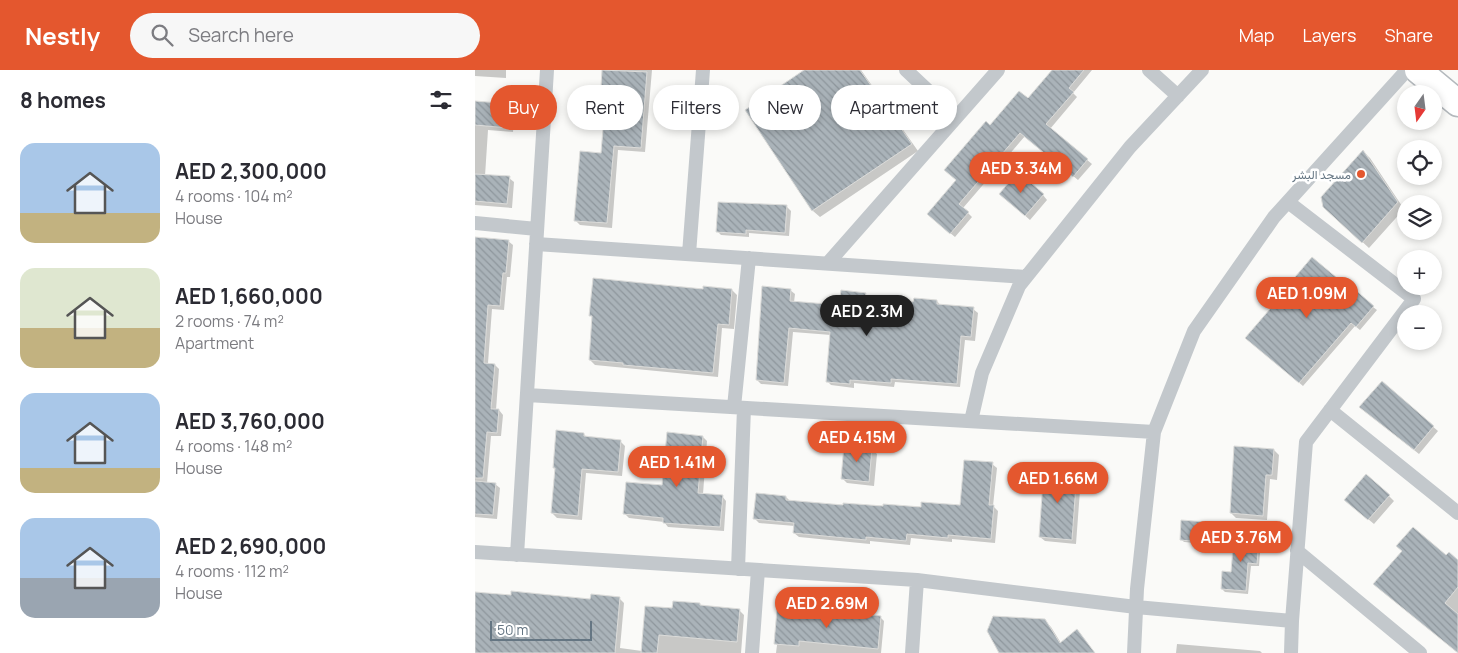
<!DOCTYPE html>
<html lang="en">
<head>
<meta charset="utf-8">
<style>
  body { margin:0; font-family:Manrope,Vazirmatn,sans-serif; background:#f7f7f7; color:#2b2b33; height:100vh; display:flex; flex-direction:column; font-size:19px; white-space:nowrap }
  * { box-sizing:border-box; margin:0 }
  p { font-size:16px; color:#7c7c81 }
  .icon { flex:none; width:28px; height:28px; fill:none; stroke:currentColor; stroke-width:2; stroke-linecap:round; stroke-linejoin:round }
  .map { position:relative; flex:1; overflow:hidden }
  .drawer { display:flex; flex-direction:column; background:#fff; width:475px }
  .drawer>* { flex:none }
  .banner { position:absolute; left:15px; top:15px; width:475px; height:45px; display:flex; gap:10px }
  .needle { width:32px; rotate:194deg }
  .buttons { position:absolute; left:922px; top:15px; display:grid; gap:10px }
  .buttons a { display:grid; place-items:center; width:45px; height:45px; border-radius:50%; background:#fff; box-shadow:0 2px 8px #0003; font-size:25px }
  .scale { position:absolute; left:15px; bottom:12px; width:102px; box-sizing:border-box; padding-left:5px; border:2px solid #657683; border-top:0; font-size:14px; line-height:18px; white-space:nowrap; color:#657683; -webkit-text-stroke:4px #fff; paint-order:stroke }
  .price { position:absolute; translate:-50% -42px; padding:0 11px; border-radius:18px; background:#e4572e; color:#fff; font-size:16px; line-height:32px; filter:drop-shadow(0 1px 2px #0008) }
  .price::after { content:''; position:absolute; left:50%; top:30px; width:15px; height:11px; margin-left:-8px; background:inherit; clip-path:polygon(0 0,100% 0,50% 100%) }
  .price.on { background:#222; color:#fff }
  ul { padding:0; list-style:none }
  li { display:flex; align-items:center; gap:15px; height:125px; padding:0 20px }
  li span { display:grid; place-items:center; flex:none; width:140px; height:100px; border-radius:15px; color:#555 }
  li>.icon { margin-inline-start:auto }
  span .icon { width:60px; height:60px; fill:#fffc; stroke-width:1 }
  li b { font-size:21px }
  h2 { display:flex; justify-content:space-between; align-items:center; height:60px; padding:0 20px; font-size:21px }
  .pill { padding:0 18px; border-radius:22px; background:#fff; box-shadow:0 2px 8px #0003; font-size:18px; line-height:45px }
  .pill.on { background:#e4572e; color:#fff }
  header { display:flex; align-items:center; gap:30px; box-sizing:border-box; height:70px; padding:0 25px; background:#e4572e; color:#fff }
  header strong { font-size:24px }
  nav { display:flex; gap:28px; margin-inline-start:auto; font-size:18px }
  .search { width:350px; height:45px; background:#f7f7f7; display:flex; align-items:center; gap:12px; box-sizing:border-box; padding:0 18px; border-radius:28px; color:#7c7c81; font-size:19px }
  main { display:flex; flex:1; min-height:0 }
  .map>svg:first-child { display:block }
  .shadow { fill:#0003 }
  .building { fill:url(#building-back-hatch); stroke:#dcdcda }
  .lines { fill:none; stroke-linecap:round; stroke-linejoin:round }
  .highway-casing { stroke:#b4b9bd; stroke-width:29 }
  .street { stroke:#c3c8cc; stroke-width:14 }
  .highway { stroke:#fff; stroke-width:26 }
  .poi-dot { fill:#e4572e; stroke:#fff; stroke-width:2 }
  .labels { text-anchor:middle; dominant-baseline:central; stroke-width:5; stroke-linejoin:round; paint-order:stroke }
  .poi-label { font-size:12px; fill:#657683; stroke:#fff; text-anchor:end }
</style>
</head>
<body>
<header>
<strong>Nestly</strong>
<div class="search"><svg class="icon" aria-label="search" viewBox="0 0 24 24"><circle cx="10" cy="10" r="6"/><path d="M15 15l6 6"/></svg>Search here</div>
<nav><a>Map</a><a>Layers</a><a>Share</a></nav>
</header>
<main>
<section class="drawer">
<h2>8 homes<svg class="icon" aria-label="filters" viewBox="0 0 24 24"><path d="M4 7h16M4 17h16"/><circle cx="9" cy="7" r="2"/><circle cx="15" cy="17" r="2"/></svg></h2>
<ul>
<li><span style="background:linear-gradient(#a9c7e8 70%,#c2b280 0)"><svg class="icon" aria-label="home" viewBox="0 0 24 24"><path d="M3 11l9-7 9 7M6 9v11h12V9"/></svg></span><div><b>AED 2,300,000</b><p>4 rooms · 104 m²</p><p>House</p></div></li>
<li><span style="background:linear-gradient(#dfe7d0 60%,#c2b280 0)"><svg class="icon" aria-label="home" viewBox="0 0 24 24"><path d="M3 11l9-7 9 7M6 9v11h12V9"/></svg></span><div><b>AED 1,660,000</b><p>2 rooms · 74 m²</p><p>Apartment</p></div></li>
<li><span style="background:linear-gradient(#a9c7e8 75%,#c2b280 0)"><svg class="icon" aria-label="home" viewBox="0 0 24 24"><path d="M3 11l9-7 9 7M6 9v11h12V9"/></svg></span><div><b>AED 3,760,000</b><p>4 rooms · 148 m²</p><p>House</p></div></li>
<li><span style="background:linear-gradient(#a9c7e8 60%,#9aa5b1 0)"><svg class="icon" aria-label="home" viewBox="0 0 24 24"><path d="M3 11l9-7 9 7M6 9v11h12V9"/></svg></span><div><b>AED 2,690,000</b><p>4 rooms · 112 m²</p><p>House</p></div></li>
</ul>
</section>
<div class="map">
<svg width="983" height="583" viewBox="0 0 983 583">
  <defs>
    <pattern id="building-back-hatch" width="6" height="6" patternUnits="userSpaceOnUse" patternTransform="scale(1.25)"><rect width="6" height="6" fill="#aab3b9"/><path d="M-1 5l2 2M0 0l6 6M5-1l2 2" fill="none" stroke="#8e969c"/></pattern>
  </defs>
  <rect width="100%" height="100%" fill="#fafaf8"/>
  <path class="shadow" d="M0,0H31V8L0,6Z
    M129,0H177L170,82L143,80L137,158L105,155L100,150L127,84L131,38L126,33Z
    M331,0H386L443,81L345,147L338,141L272,41Z
    M579,0H617L598,23L602,27L575,59L617,94L603,110L550,66L488,138L497,147L480,167L458,149L515,57L553,30Z
    M35,35L40,39L38,62L13,60L10,106L34,108L39,112L37,138L0,135V39Z
    M889,82L895,88L929,139L894,178L856,143Z
    M568,125L572,130L555,150L530,128Z
    M312,137L316,141L314,166L274,163V167L246,165L242,161Z
    M0,169L33,171L38,175L35,207H32L29,240L17,239L13,293L20,295L24,299L21,340H24L28,345L26,366H16L12,413L20,414L25,418L22,449L0,447Z
    M815,214L868,215L902,240L885,260L880,256L828,316L776,272Z
    M229,220H257L262,225L259,259L247,258L243,307L120,295L115,290L118,248L115,245Z
    M315,220L320,224L319,232L366,236L390,224L395,229L439,233L462,231L466,236L498,239L503,243L500,271L490,270L485,317L420,312L419,317L379,313V318L356,315L352,311L356,265L318,262L313,316L286,314L282,310Z
    M907,313L963,361L944,384L891,342Z
    M109,364L112,368L145,371L150,376L147,406L111,403L107,450L82,448L77,443L81,400L79,398Z
    M228,367L232,371L228,424L247,426L251,431L249,461L193,457L189,452L154,448L150,444L188,416Z
    M397,379L402,384L399,416L372,413L367,408Z
    M799,380L804,385L802,410L795,409L792,450L761,448L756,443Z
    M517,394L522,398L518,436L523,441L520,473L477,469V472L436,468L435,475L395,471V474L324,467L319,463L320,456L284,453L280,449L311,427L315,431L369,436L447,439L486,437Z
    M601,402L606,407L601,474L570,471L565,467Z
    M914,426L919,431L899,454L875,434Z
    M743,454L746,457L745,475L709,472L706,469Z
    M783,468L786,471L784,496H776L773,524L750,522L747,519Z
    M974,484L983,492V583L925,534L924,535L904,518L972,487Z
    M0,523L116,530L144,528L149,533L145,578L167,581L198,539L225,534L228,537L264,540L269,545L266,583H0Z
    M377,547H405L409,551L406,583H301L302,575L300,573Z
    M569,550L576,557L586,573L602,561L620,583H526Z
    M702,574L785,581L787,583H701Z"/>
  <path class="building" d="M127,0L172,2L166,78L139,76L132,153L99,151L105,81L126,83L130,34H125Z
    M329,0H385L437,74L337,141L270,40Z
    M577,0H609L594,18L599,22L571,54L613,89L598,107L545,63L484,134L494,142L475,164L452,144L481,110L469,100L511,51L515,55L544,21L553,28Z
    M0,31L36,34L34,58L0,55Z
    M888,80L923,132L887,173L848,137L846,127Z
    M543,102L569,124L550,146L524,124Z
    M0,104L35,106L32,134L0,131Z
    M243,132L312,135L310,163L271,160V164L241,162Z
    M0,167L34,170L31,203H28L25,236L13,235L9,293L20,294L16,339H24L22,363L12,362L8,408H0Z
    M837,187L868,213L870,211L899,236L881,257L876,253L824,313L770,268L801,232L794,226L810,208L815,213Z
    M118,208L228,219V216L257,219L254,255L243,254L238,303L148,295V293L114,290L117,246H114Z
    M287,216L316,219L315,231L364,235L366,220L391,223L390,227L438,232L439,228L462,230V234L499,237L496,267L486,266L482,314L416,309V313L375,310V314L351,312L355,262L314,258L309,313L281,310Z
    M907,311L959,356L939,380L884,337Z
    M81,360L109,363V366L146,370L143,402L107,399L103,446L76,443L80,398H78Z
    M192,362L228,366L223,423L248,425L245,457L188,453V448L148,444L151,412L187,415Z
    M369,375L397,378L394,412L366,409Z
    M759,376L799,379L797,405H791L788,446L755,443Z
    M489,390L518,392L514,435H519L516,469L473,465V468L432,464L431,471L391,467V470L318,463L319,453L278,449L281,423L311,426V430L368,435V433L408,436V434L446,437V432L485,435Z
    M569,398L602,401L597,470L564,467Z
    M891,404L915,425L893,450L869,430Z
    M0,411L21,413L18,445L0,444Z
    M706,450L744,453L742,473L705,470Z
    M938,457L971,485L974,482L983,490V517L970,533L983,544V583L898,514L927,481L921,476Z
    M759,465L784,466L782,494L773,493L771,521L746,519L747,501L756,502Z
    M36,521L115,529L116,524L145,527L140,583H0V522L36,525Z
    M198,531L225,533V535L265,539L262,572L184,565L182,583H166L170,536L197,538Z
    M302,539L376,546L377,543L406,546L403,579L324,571V576L299,574Z
    M518,546L570,549L585,573L602,559L620,583H524L512,561Z"/>
  <g class="lines">
    <g class="highway-casing">
      <path id="highway" d="M943,0L983,33"/>
    </g>
    <path class="street" d="M431,0L481,47
      M674,0L703,26
      M813,132L939,229L831,372L817,551L816,583
      M0,153L62,159
      M61,174L551,207
      M214,184L228,0
      M353,193L523,0
      M52,325L679,362
      M259,337L274,188
      M855,340L983,443
      M496,351L507,303L544,216L655,77L727,0
      M822,481L945,583
      M0,482L442,510L661,537L817,551
      M42,485L72,0
      M263,499L269,338
      M277,583L283,500
      M437,583L442,510
      M659,583L662,519L679,362L719,261L799,147L932,0"/>
    <use href="#highway" class="highway"/>
  </g>
  <circle class="poi-dot" cx="886" cy="104" r="5"/>
  <g class="labels">
    <g class="poi-label">
      <text x="876" y="104">مسجد البشر</text>
    </g>
  </g>
</svg>
<div class="buttons">
<a><svg class="needle" viewBox="-14 -14 28 28"><path d="M0-13l5 13h-10z" fill="#e53935"/><path d="M0 13l5-13h-10z" fill="#7c7c81"/></svg></a>
<a><svg class="icon" aria-label="locate" viewBox="0 0 24 24"><circle cx="12" cy="12" r="6"/><path d="M12 2v4M12 18v4M2 12h4M18 12h4"/></svg></a>
<a><svg class="icon" aria-label="layers" viewBox="0 0 24 24"><path d="M12 4l9 5-9 5-9-5zM3 14l9 5 9-5"/></svg></a>
<a>+</a>
<a>−</a>
</div>
<div class="scale">50 m</div>
<b class="price" style="left:546px;top:124px">AED 3.34M</b>
<b class="price" style="left:832px;top:249px">AED 1.09M</b>
<b class="price on" style="left:392px;top:267px">AED 2.3M</b>
<b class="price" style="left:382px;top:393px">AED 4.15M</b>
<b class="price" style="left:202px;top:418px">AED 1.41M</b>
<b class="price" style="left:583px;top:434px">AED 1.66M</b>
<b class="price" style="left:766px;top:493px">AED 3.76M</b>
<b class="price" style="left:352px;top:559px">AED 2.69M</b>
<div class="banner">
<a class="pill on">Buy</a>
<a class="pill">Rent</a>
<a class="pill">Filters</a>
<a class="pill">New</a>
<a class="pill">Apartment</a>
</div>
</div>
</main>
</body>
</html>
